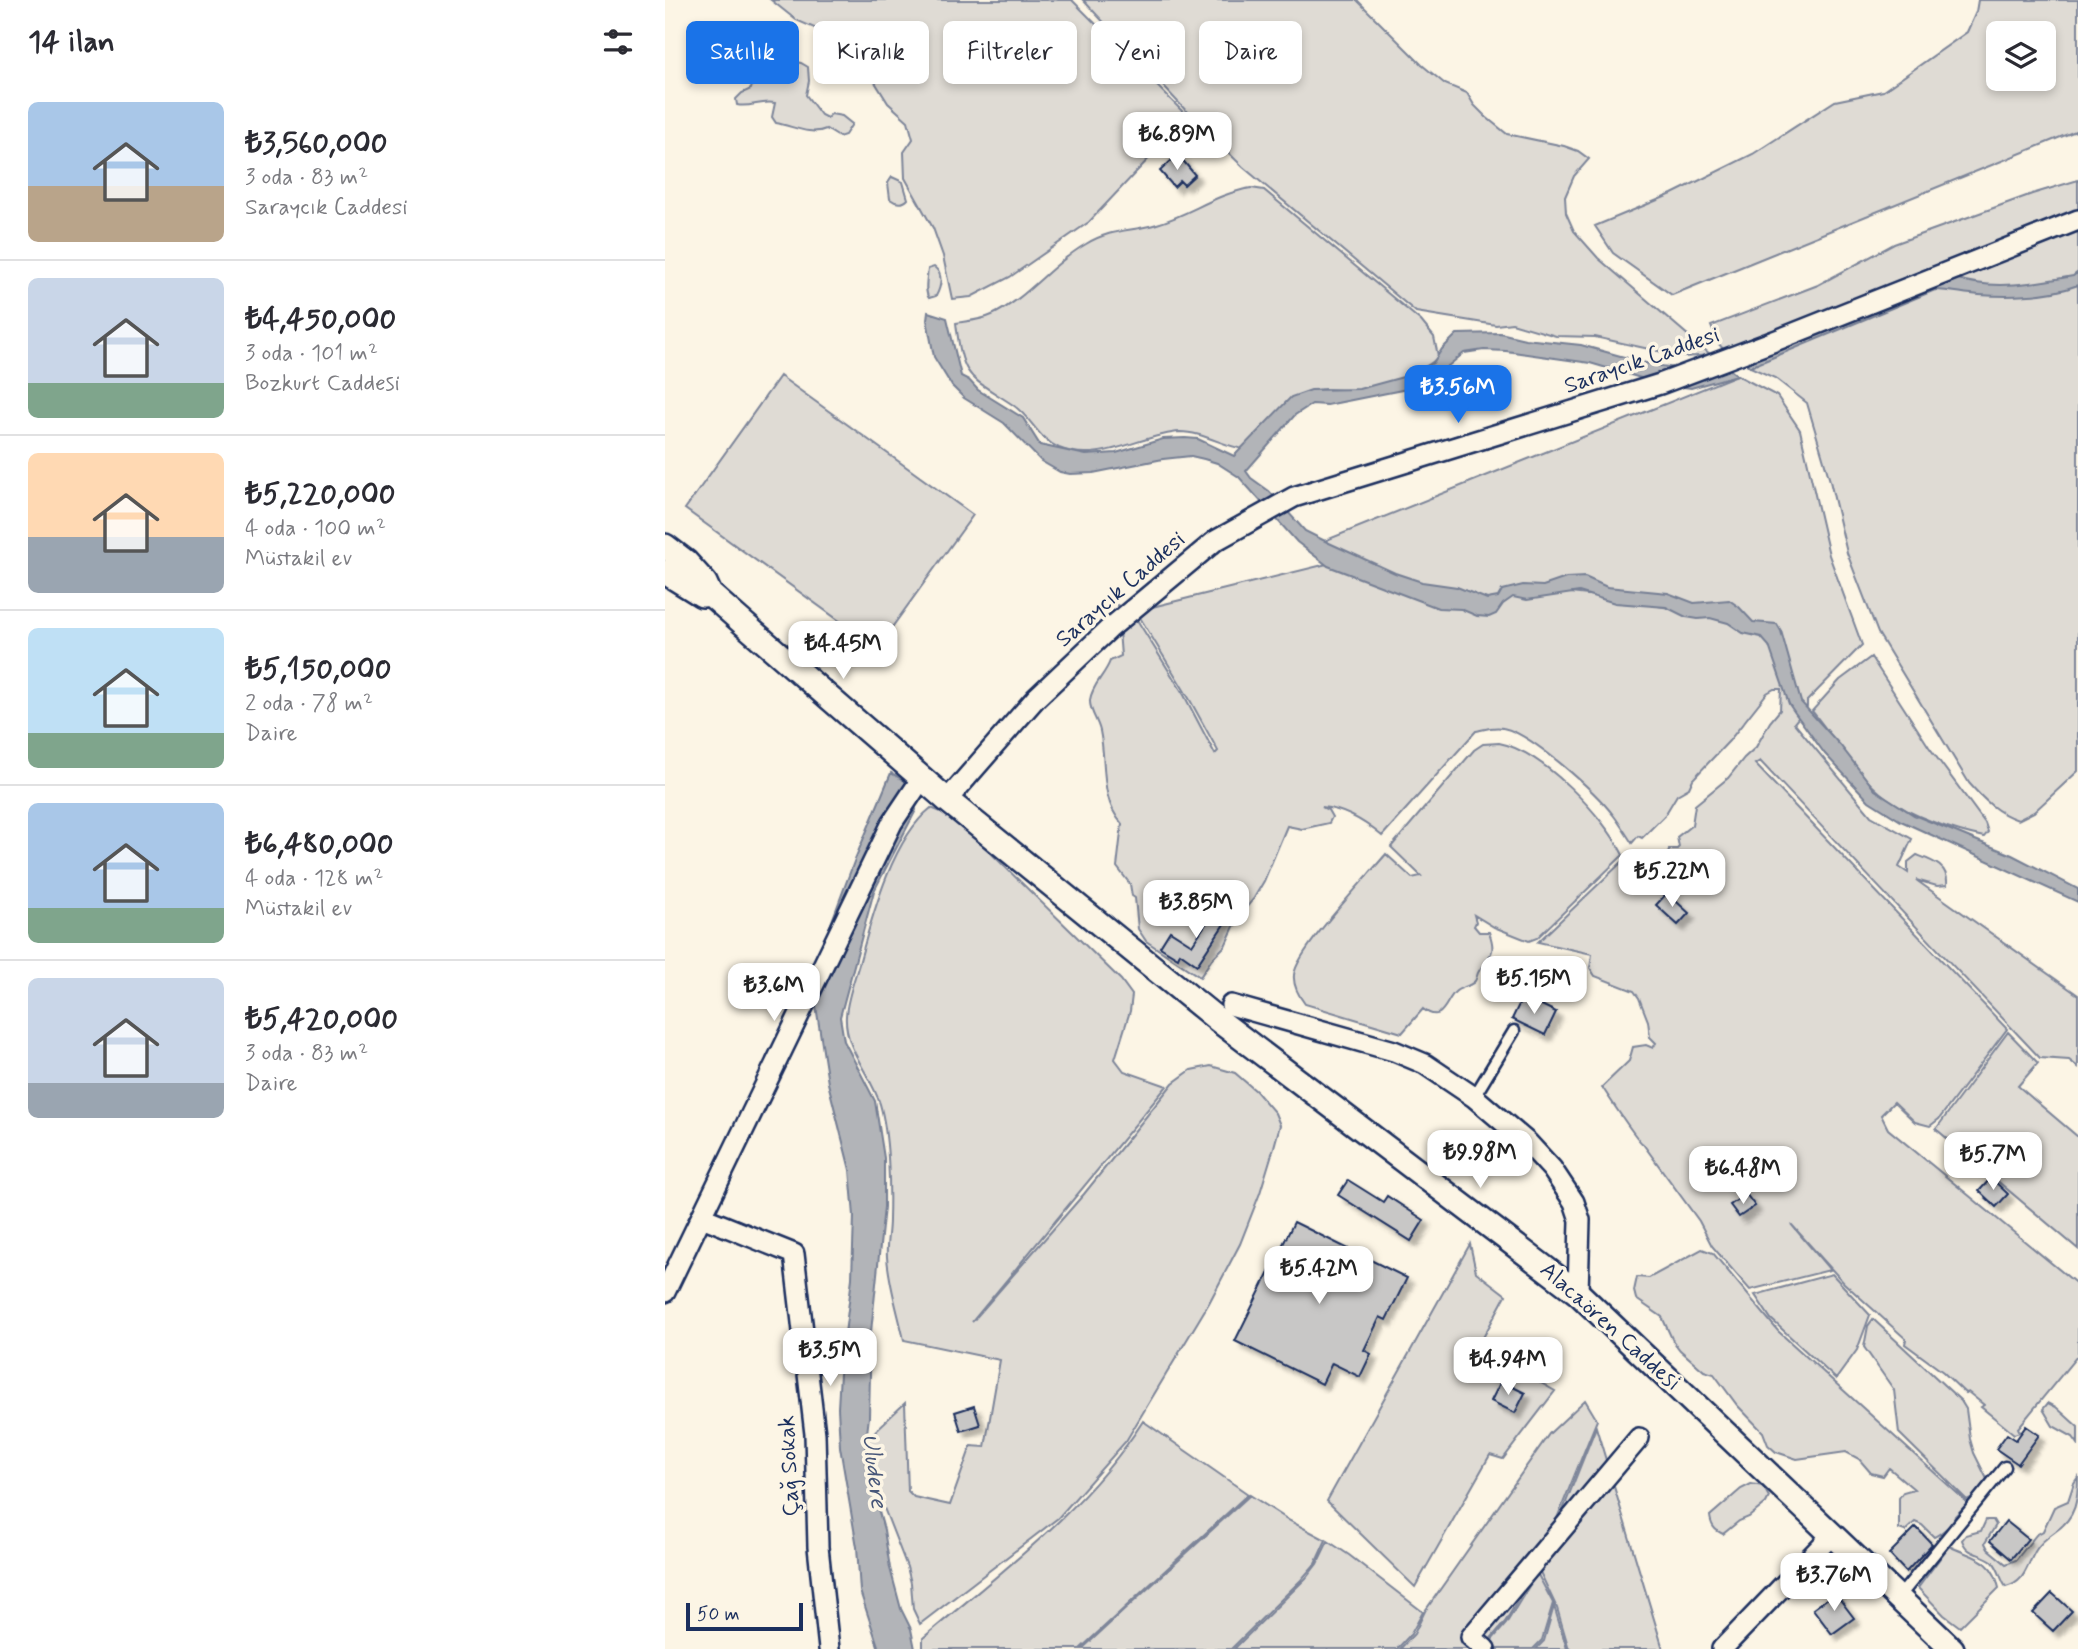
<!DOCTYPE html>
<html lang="tr">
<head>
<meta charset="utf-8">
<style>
  body { margin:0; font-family:Mynerve,sans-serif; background:#f7f7f7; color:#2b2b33; height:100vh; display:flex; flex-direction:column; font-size:26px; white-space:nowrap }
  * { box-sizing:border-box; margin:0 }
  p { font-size:23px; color:#7c7c81 }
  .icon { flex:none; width:38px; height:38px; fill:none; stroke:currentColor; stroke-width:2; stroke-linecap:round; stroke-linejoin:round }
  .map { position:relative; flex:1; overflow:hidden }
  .drawer { display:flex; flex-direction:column; background:#fff; width:665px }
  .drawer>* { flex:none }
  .guide { position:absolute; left:21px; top:21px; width:665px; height:63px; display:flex; gap:14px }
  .fabs { position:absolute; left:1321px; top:21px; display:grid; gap:14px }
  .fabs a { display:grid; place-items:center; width:70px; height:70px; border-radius:10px; background:#fff; box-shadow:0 4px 10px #0003; font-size:35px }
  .scale { position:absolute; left:21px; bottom:18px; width:117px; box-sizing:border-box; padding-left:7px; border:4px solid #1b2f5e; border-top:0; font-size:19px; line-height:24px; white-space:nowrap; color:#1b2f5e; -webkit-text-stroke:5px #fcf5e5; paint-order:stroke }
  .price { position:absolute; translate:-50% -60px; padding:0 16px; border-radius:14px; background:#fff; color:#222; font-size:23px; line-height:46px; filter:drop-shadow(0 2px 4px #0008) }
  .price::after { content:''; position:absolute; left:50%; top:42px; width:21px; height:16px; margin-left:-10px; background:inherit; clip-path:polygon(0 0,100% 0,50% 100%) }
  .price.active { background:#1a73e8; color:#fff }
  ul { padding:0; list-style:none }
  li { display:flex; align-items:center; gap:21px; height:175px; padding:0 28px }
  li+li { border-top:2px solid #e1e1e2 }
  li span { display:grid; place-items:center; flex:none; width:196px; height:140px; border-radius:10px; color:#555 }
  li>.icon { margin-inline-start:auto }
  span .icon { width:84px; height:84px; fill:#fffc; stroke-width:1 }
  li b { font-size:30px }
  h2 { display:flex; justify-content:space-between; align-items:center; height:84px; padding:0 28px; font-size:30px }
  .chip { padding:0 24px; border-radius:10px; background:#fff; box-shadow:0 4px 10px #0003; font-size:24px; line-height:63px }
  .chip.active { background:#1a73e8; color:#fff }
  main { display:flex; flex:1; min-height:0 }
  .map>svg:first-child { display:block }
  .green { fill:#dfdbd4; stroke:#7d8599; stroke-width:2; fill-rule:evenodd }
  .water { fill:#b2b4b8; stroke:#767f94; stroke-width:2 }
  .building { fill:#c8c7c6; stroke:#1b2f5e; stroke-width:2; filter:url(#shadow) }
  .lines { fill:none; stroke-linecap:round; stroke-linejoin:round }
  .service-casing { stroke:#1b2f5e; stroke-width:15 }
  .minor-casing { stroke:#1b2f5e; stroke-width:24 }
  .tertiary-casing { stroke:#1b2f5e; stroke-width:28 }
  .service { stroke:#fcf5e5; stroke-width:10 }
  .minor { stroke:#fcf5e5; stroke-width:19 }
  .tertiary { stroke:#fcf5e5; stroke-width:23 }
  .labels { text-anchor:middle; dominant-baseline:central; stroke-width:7; stroke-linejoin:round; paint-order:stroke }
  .street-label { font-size:23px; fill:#1b2f5e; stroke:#fcf5e5 }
  .water-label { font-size:24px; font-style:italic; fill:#485779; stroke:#fcf5e5 }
</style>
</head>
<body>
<main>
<section class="drawer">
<h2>14 ilan<svg class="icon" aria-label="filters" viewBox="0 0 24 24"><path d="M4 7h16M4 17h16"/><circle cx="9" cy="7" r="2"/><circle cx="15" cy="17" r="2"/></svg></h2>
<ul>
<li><span style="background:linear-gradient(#a9c7e8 60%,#b9a48a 0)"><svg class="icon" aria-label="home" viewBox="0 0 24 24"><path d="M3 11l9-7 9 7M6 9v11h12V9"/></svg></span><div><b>₺3,560,000</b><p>3 oda · 83 m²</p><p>Saraycık Caddesi</p></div></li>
<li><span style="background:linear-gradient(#c9d6e8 75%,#7fa58c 0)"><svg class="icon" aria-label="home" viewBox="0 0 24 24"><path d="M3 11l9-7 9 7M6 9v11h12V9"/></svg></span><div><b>₺4,450,000</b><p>3 oda · 101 m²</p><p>Bozkurt Caddesi</p></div></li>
<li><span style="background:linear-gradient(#ffd9b3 60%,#9aa5b1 0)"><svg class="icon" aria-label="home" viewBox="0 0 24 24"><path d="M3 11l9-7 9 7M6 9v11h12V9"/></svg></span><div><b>₺5,220,000</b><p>4 oda · 100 m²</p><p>Müstakil ev</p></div></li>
<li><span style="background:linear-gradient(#bfe0f5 75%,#7fa58c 0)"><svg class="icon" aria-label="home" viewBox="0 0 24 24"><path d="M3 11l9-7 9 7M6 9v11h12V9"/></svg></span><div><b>₺5,150,000</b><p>2 oda · 78 m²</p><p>Daire</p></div></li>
<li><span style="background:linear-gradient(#a9c7e8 75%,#7fa58c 0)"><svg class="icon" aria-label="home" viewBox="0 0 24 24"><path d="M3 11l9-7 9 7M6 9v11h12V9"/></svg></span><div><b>₺6,480,000</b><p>4 oda · 128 m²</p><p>Müstakil ev</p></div></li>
<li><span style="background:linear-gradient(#c9d6e8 75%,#9aa5b1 0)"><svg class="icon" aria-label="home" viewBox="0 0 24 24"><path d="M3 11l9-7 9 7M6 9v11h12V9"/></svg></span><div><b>₺5,420,000</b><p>3 oda · 83 m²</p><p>Daire</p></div></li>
</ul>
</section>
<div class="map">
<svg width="1413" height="1649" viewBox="0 0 1413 1649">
  <defs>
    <filter id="shadow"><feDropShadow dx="6" dy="6" stdDeviation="2" flood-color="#0004"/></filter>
  </defs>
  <rect width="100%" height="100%" fill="#fcf5e5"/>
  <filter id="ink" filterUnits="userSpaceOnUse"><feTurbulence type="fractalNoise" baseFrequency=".0143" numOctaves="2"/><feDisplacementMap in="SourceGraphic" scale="14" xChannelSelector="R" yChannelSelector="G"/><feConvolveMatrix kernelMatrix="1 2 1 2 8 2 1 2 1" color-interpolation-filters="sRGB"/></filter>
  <g filter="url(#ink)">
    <path class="green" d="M106,0H407L523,117L424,222L345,277L306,297L287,299L278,256L268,228L240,178L239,152L248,139L243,121L223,103L190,50L177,40L131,20Z
      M418,0H692L757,65L780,84L802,93L809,105L821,117L842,134L899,146L913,151L924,159L909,176L900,197L901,213L909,231L933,258L1046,355L1020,357L930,337L891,336L847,323L831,325L751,312L578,167L525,115Z
      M1313,0H1413V130L1007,295L948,253L930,226L1007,194L1088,154L1170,101L1218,91L1302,32L1311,12ZM1334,33H1379V79H1334Z
      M127,61L136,63L143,67L144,81L141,95L156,115L162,118L166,114L177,116L187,124L180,135L174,137L161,129C145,136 128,126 111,123L107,117L110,103C96,100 86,108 72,105L71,99L77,93L86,89L89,77L98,70L116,80L121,77L123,64Z
      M227,177L238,182L243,199C238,205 230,203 225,199L223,183Z
      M1413,180V771L1369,812L1353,820C1332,813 1319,800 1304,783L1213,633L1182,553L1165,481L1142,403L1110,378L1085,367L1076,359L1063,355L1053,343L1046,326L1153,285L1229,244L1367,194Z
      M586,188L599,190L756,321L769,337L773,356C763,371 717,387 699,390C678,392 659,385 639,393L578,449C557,445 536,432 515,432C477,434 435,465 394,448C372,438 368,419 348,405C303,375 298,380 291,323C303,321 316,320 327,315C363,298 387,263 421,244C447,228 466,232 492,224C526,214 550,194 586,188Z
      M269,267C279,274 276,287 271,296L264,298C259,292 262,278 263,269Z
      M1072,375L1112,396L1135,430L1164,555L1197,645L1142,701V707L1129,723L1206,816L1247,839L1234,867L1243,873V862L1252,855C1268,861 1284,866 1282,885L1272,886L1251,880L1413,995V1067L1404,1060L1375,1058L1095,761L1090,764L1342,1029L1274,1119L1265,1126L1250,1122L1229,1102L1216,1115L1223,1129L1413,1285V1355L1353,1428L1355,1432L1349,1434L1316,1407L1319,1405L1303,1392L1300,1393L1278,1372L1240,1344L1241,1339L1179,1283L1126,1224L1165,1270L1085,1290L1047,1246L1034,1221L978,1144C972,1141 944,1097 937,1087L964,1061L968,1047L981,1045L988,1048L991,1043L985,1037L983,1021L974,998L969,991L930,976L925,968L927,954L873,942L960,859C978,870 975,881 1000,876L1004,849H1012L1014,847L1012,837L1027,825L1030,805L1063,778L1079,758L1091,747L1105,722L1115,710L1116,689H1109L1102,693L1064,741L1028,779L1024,788L1012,795L1000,815L977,838L973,836L967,843C961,834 955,824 949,816C931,792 866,733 838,728C829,726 820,729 811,731L717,836C699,821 680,809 657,807L663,810L667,817L664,823L637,829L622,826L599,881L589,898L573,918L560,946L547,959L535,977L481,941L473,929L470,898L467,896L465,884L452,867L457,824C434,798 442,763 435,731C433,721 424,710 425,700C427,685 440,675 445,661L456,656L452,605L466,611L474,623L519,695L550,754L553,751L525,700L471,611L666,563L825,611L840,599L831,604L755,589L654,543ZM927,588L1039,613V614L941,597L887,591ZM1050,616L1110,631L1117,657H1110L1104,639Z
      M115,376L308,515L212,648L20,509Z
      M1206,657L1264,747L1320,823L1323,832L1319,837C1289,831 1246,816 1222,798C1195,779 1168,737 1147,711L1175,680Z
      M834,743C877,751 939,816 958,855L872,938L864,941L829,927L809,915L811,922L809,926L814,932H824C832,954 825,954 814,971C812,974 812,978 810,981C805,987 795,987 790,992C780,1001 778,1025 758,1009L737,1033L640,1004C634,996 628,985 629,975C631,951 703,876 721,854L747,878L756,876L726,847L809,750L818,744Z
      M266,808L289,817L456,980L467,995L465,1011L450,1059L459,1071L502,1086L307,1322L419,1194L508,1083L526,1070L546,1066L570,1073L591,1091L610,1113L615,1125L609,1147L595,1193L575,1244L544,1303L461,1441L393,1518L255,1624L248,1609L246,1583L242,1567L219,1508L203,1442L207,1434L240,1403L243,1491L249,1497L285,1505L306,1446L320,1447L335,1360L239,1340C233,1312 224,1285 222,1257C221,1245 224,1232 224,1220C225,1187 224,1135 215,1104C206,1074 179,1049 181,1016C182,999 189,981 194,964C207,917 227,839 266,808Z
      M1343,1032L1373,1063L1353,1086L1413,1137V1249L1271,1129Z
      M805,1244L811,1272L841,1295L813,1347L890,1391L838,1459L825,1455L750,1587L662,1501Z
      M1037,1249L1048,1253L1113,1331L1303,1503L1290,1516L1288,1524C1280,1528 1277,1534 1269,1537L1257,1525L1250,1522L1240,1531L1234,1529V1498L1238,1492L1249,1489L1224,1468L1218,1476L1206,1473L1194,1459L1181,1452L1132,1459L1111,1452L1103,1445L1098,1432L1072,1405L1049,1374L1039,1371L1015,1350L1008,1341L997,1317L971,1299L969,1291L972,1277L984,1278Z
      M1167,1274L1205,1315L1192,1350L1171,1379L1106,1319L1090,1295Z
      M1208,1319L1296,1401L1301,1409L1305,1439L1309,1453L1322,1479L1308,1497L1302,1500L1234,1433L1229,1390L1199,1347L1203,1326Z
      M920,1400L932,1420L871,1570L840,1622L817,1649H735L749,1634L760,1611L884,1434Z
      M1383,1403L1391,1407L1413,1427V1444L1408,1437L1388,1426L1378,1409Z
      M478,1421L583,1494L415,1649H258V1638C337,1571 422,1509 478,1421Z
      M931,1427L998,1649H904L892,1608L874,1570Z
      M1413,1477C1413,1500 1411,1517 1391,1531C1384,1536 1375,1543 1371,1550C1361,1566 1361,1582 1341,1587C1335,1579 1335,1570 1328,1562C1317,1552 1303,1557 1297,1540L1301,1535L1316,1531L1321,1520H1328L1331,1525L1320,1543L1323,1549L1341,1564L1351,1560L1371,1535L1378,1531L1389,1507L1403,1501L1409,1483Z
      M1086,1484L1098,1486L1104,1497L1101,1503L1084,1517L1074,1521L1058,1534C1049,1530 1046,1525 1045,1516L1076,1489Z
      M585,1495L625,1521L661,1540L650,1564L636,1580L566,1649H417Z
      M663,1541L684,1555L758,1612L746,1634L732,1649H569L641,1578L652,1564Z
      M1284,1546C1309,1558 1328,1558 1334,1588L1295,1627L1279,1615L1253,1588Z
      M872,1573L888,1603L877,1640L868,1649H819L841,1624Z
      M889,1606L902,1649H871L879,1641Z"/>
    <path class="water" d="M1413,272V285C1383,297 1346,297 1314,295C1299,294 1285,290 1270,290L1085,367L1076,359L1290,278C1327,291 1371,283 1408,276Z
      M263,312L282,318L296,376L304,380L313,390L358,418L375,445L421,455L451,453L498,439L520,438L533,439L569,456L626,397L646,390L694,389L738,377L768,363L777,349L792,334L835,333L860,339L916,345L988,365L1019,369L1060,366L1072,375L1026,388L996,384L925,363L841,351L819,350L799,353L771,376L742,389L662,405L647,404L630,415L581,471L586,478L604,491L640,531L662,542L730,573L757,582L792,587L822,599L833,597L837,590L858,585L878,586L901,578L920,577L942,587L1003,593L1029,603L1064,600L1074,607L1088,622L1112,624L1116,631L1136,702L1175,745L1210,790L1249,815L1347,855L1413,889V902L1236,821L1204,801L1160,754L1130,713L1124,704L1104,646L1096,637L1078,633L1063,623L1045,618L1033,619L1021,617L1001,607L950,603L914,592L862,600L848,597L838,604L831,614L824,617L812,616L796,609L773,608L663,566L632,542L574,477L552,463L539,459L526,456L498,459L428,473L405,474L395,472L376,461L339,423L299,398L287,386L269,357L262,320Z
      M226,773L246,784L251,810L209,891L175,1017L179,1041L210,1101L219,1158V1207L206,1332L204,1417L199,1458L219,1530L225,1568L236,1609L246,1629L250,1649H214L195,1591L192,1547L175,1447L173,1408L175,1373L187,1278L189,1216L185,1170L163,1083L149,993L154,956L190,859Z"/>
    <path class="building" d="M515,157L530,175L519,185L515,181L509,187L495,171L509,158L511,161Z
      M1002,893L1024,913L1013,925L991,905Z
      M550,910L563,918L532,965L515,953L513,958L495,947L505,931L527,945Z
      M858,996L891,1012L880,1035L847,1019Z
      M1326,1178L1343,1194L1331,1207L1314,1191Z
      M683,1180L718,1202L722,1196L759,1220L746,1241L673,1195Z
      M1081,1194L1090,1206L1074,1217L1065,1205Z
      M629,1222L742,1278L721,1320L715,1317L699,1350L706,1354L695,1377L667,1363L657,1384L570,1341Z
      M836,1381L860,1393L850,1413L826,1401Z
      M309,1406L315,1425L296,1431L290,1412Z
      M1361,1426L1374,1435L1353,1464L1331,1449L1342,1434L1351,1440Z
      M1341,1521L1363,1539L1346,1559L1325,1541Z
      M1251,1527L1267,1544L1241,1572L1224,1554Z
      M1170,1593L1189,1618L1167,1634L1148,1609Z
      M1387,1593L1407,1611L1388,1631L1368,1613Z"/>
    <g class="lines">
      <g class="service-casing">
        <path id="service" d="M809,1097L849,1031
          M1234,1597L1340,1467"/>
      </g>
      <g class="minor-casing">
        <path id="minor" d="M282,800L371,698L444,629L550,541L629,497L995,384L1112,340L1413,220
          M566,1005L729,1051L760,1064L809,1097L863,1143L887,1169L909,1202L915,1220L913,1293
          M37,1217L129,1254L150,1434L153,1547L164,1649
          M0,1292L227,823L257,778
          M820,1649L806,1637L974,1438
          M1057,1649L1168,1534"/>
      </g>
      <g class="tertiary-casing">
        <path id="tertiary" d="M0,546L21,562L40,583L45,594L78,623L282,800L553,1020L913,1293L1287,1649
          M0,572L37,595L45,594"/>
      </g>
      <use href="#service" class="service"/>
      <use href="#minor" class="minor"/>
      <use href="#tertiary" class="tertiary"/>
    </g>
  </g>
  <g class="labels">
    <g class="street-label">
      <text transform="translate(977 361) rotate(-19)">Saraycık Caddesi</text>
      <text transform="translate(456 590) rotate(-41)">Saraycık Caddesi</text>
      <text transform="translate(945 1327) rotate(42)">Alacaören Caddesi</text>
      <text transform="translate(125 1466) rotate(-93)">Çağ Sokak</text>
    </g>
    <g class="water-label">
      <text transform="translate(209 1471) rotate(83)">Uludere</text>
    </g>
  </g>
</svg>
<div class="fabs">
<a><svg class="icon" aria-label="layers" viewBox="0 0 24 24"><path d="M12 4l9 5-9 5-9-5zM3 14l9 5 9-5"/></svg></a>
</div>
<div class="scale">50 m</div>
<b class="price" style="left:512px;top:172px">₺6.89M</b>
<b class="price active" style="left:793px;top:425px">₺3.56M</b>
<b class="price" style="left:178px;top:681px">₺4.45M</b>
<b class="price" style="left:1007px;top:909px">₺5.22M</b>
<b class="price" style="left:531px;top:940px">₺3.85M</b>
<b class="price" style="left:869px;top:1016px">₺5.15M</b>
<b class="price" style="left:109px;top:1023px">₺3.6M</b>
<b class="price" style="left:815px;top:1190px">₺9.98M</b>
<b class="price" style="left:1328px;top:1192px">₺5.7M</b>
<b class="price" style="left:1078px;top:1206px">₺6.48M</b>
<b class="price" style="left:654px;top:1306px">₺5.42M</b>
<b class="price" style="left:165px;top:1388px">₺3.5M</b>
<b class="price" style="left:843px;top:1397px">₺4.94M</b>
<b class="price" style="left:1169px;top:1613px">₺3.76M</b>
<div class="guide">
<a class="chip active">Satılık</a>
<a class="chip">Kiralık</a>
<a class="chip">Filtreler</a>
<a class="chip">Yeni</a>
<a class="chip">Daire</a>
</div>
</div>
</main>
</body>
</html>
